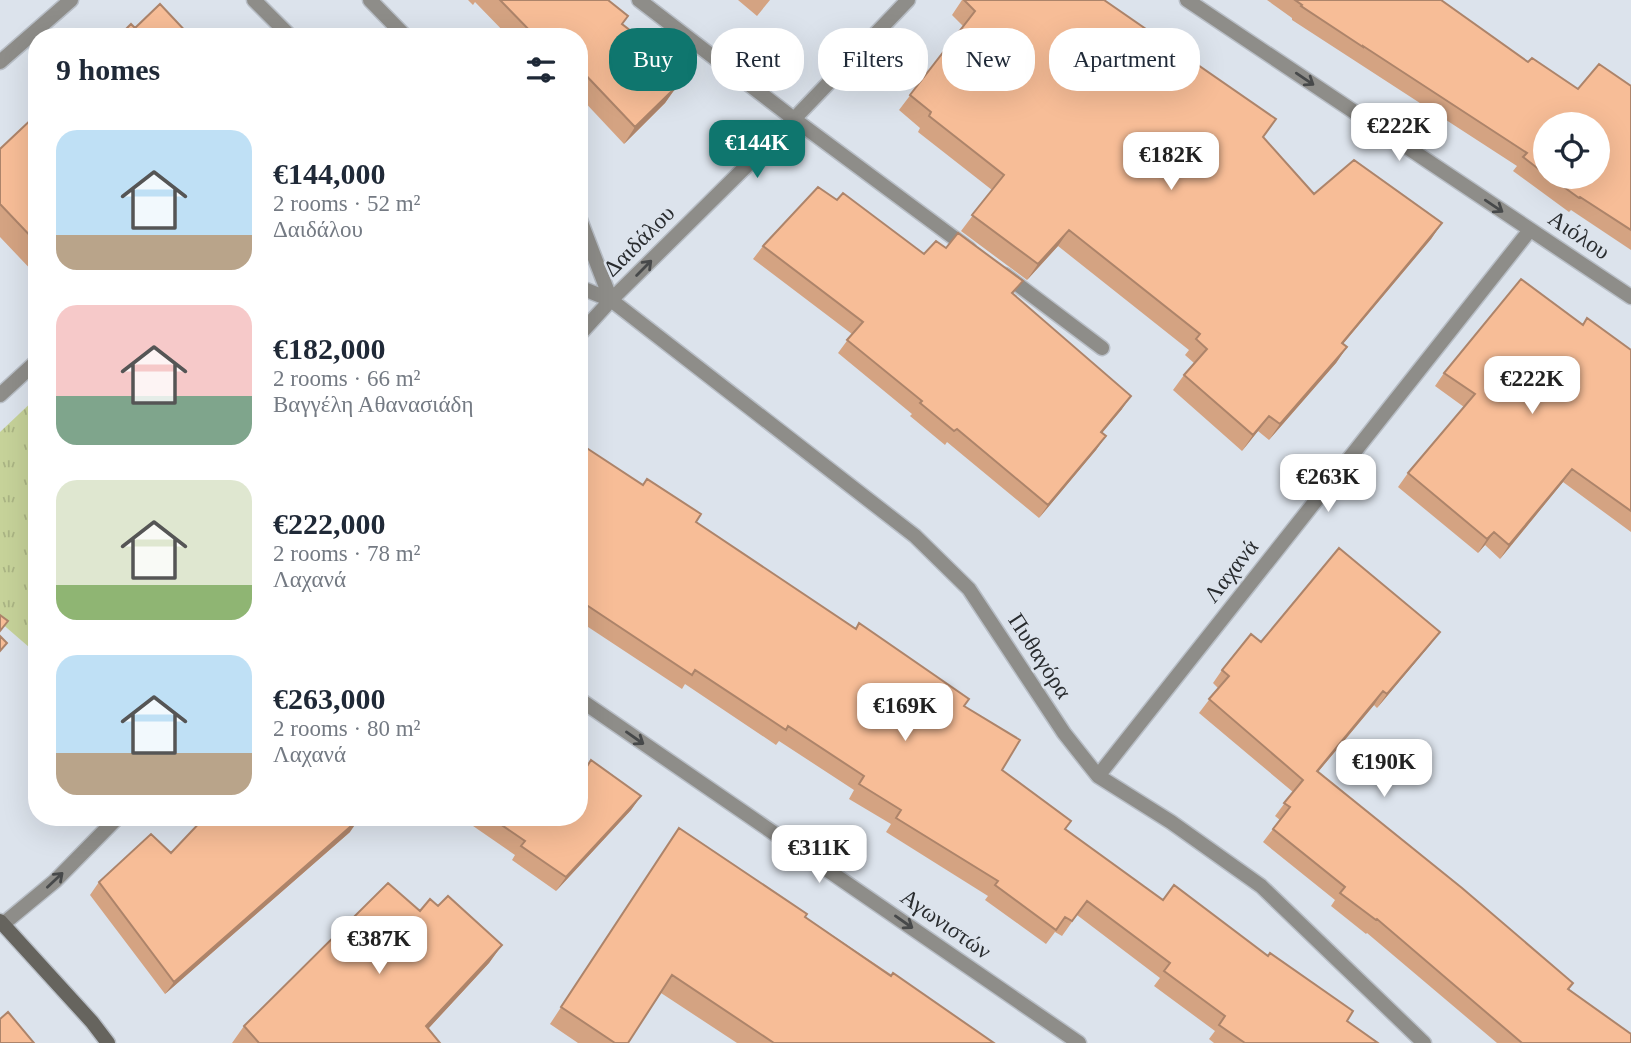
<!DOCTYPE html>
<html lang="en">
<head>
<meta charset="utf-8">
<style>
  body { margin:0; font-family:"Times New Roman",serif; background:#f2f2f3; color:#1f2937; height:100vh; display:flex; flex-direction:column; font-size:26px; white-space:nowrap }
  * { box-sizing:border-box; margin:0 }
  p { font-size:23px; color:#747a83 }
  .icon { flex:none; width:38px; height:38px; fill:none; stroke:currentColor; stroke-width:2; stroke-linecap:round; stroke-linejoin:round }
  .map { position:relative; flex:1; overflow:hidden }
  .panel { position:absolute; left:28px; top:28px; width:560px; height:798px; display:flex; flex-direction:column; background:#fff; border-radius:28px; box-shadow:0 7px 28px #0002 }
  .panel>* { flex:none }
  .banner { position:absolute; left:609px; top:28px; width:665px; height:63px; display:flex; gap:14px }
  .fabs { position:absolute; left:1533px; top:112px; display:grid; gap:14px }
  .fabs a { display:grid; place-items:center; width:77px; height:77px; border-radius:50%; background:#fff; box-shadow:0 7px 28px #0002; font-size:35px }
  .price { position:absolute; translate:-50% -60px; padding:0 16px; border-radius:14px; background:#fff; color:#222; font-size:23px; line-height:46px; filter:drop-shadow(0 2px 4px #0008) }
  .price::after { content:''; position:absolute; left:50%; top:42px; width:21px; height:16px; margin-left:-10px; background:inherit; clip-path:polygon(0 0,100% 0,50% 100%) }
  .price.current { background:#0f766e; color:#fff }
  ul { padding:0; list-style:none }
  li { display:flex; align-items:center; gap:21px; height:175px; padding:0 28px }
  li span { display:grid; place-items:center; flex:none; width:196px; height:140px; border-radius:21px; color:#555 }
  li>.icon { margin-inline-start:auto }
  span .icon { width:84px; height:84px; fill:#fffc; stroke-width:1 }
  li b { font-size:30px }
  h2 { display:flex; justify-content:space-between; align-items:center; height:84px; padding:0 28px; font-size:30px }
  .chip { padding:0 24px; border-radius:28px; background:#fff; box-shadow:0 7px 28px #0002; font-size:24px; line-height:63px }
  .chip.current { background:#0f766e; color:#fff }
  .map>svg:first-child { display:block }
  .park { fill:url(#park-tufts) }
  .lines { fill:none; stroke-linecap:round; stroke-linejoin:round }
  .lane-casing { stroke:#b8bec6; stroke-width:17 }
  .street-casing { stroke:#b8bec6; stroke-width:17 }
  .secondary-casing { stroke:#b8bec6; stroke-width:17 }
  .lane { stroke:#8e8d89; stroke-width:14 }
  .street { stroke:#8e8d89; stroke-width:14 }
  .secondary { stroke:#66645e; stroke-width:14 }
  .wall { fill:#d4a382; fill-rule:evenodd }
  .shaded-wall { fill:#ad846a }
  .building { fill:#f7bd97; stroke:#ad846a; stroke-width:2 }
  .oneway { stroke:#47494a }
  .labels { text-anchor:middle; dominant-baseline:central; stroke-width:5; stroke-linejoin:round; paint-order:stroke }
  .street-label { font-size:23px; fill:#292c2f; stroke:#dce3ec }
</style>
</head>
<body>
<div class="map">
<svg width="1631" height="1043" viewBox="0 0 1631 1043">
  <defs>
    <pattern id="park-tufts" width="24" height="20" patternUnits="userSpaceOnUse" patternTransform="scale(1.75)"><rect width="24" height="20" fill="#c6d299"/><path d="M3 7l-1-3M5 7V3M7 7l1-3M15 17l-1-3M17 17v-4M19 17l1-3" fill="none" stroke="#aab484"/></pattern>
  </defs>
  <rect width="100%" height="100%" fill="#dce3ec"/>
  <path class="park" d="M37,397V654L0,622V432Z"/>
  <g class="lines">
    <g class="lane-casing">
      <path id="lane" d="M0,395L37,361"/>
    </g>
    <g class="street-casing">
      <path id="street" d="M254,0L291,37
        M370,0L406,37
        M639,0L794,119L969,249
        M1187,0L1631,297
        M0,62L71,0
        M579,217L611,300
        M1005,275L1102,348
        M579,287L611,300L915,536L969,589L1064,733L1098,776L1171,822L1261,886L1424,1043
        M579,335L611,300L794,119L908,0
        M579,699L1079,1043
        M1098,776L1530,230
        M3,924L55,881L118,817"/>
    </g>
    <g class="secondary-casing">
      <path id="secondary" d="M0,921L92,1022L108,1043"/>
    </g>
    <use href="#lane" class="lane"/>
    <use href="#street" class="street"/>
    <use href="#secondary" class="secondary"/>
  </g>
  <path class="wall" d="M468,0H608L622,24L673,81L677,86L665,103L624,144L579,96V37H509L475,2L473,5Z
    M738,0H770L757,16Z
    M962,0H1104L1263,137L1314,194L1442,223L1431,239L1343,344L1347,347L1336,363L1269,440L1258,431L1242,451L1173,390L1184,375L1194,363L1185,355L1189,350L1058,246L1027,280L961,231L992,190L918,132L920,128L899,110L963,26L952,15Z
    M1267,0H1441L1528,62L1578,89L1631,86V250L1571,210L1569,212L1513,171L1517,166L1292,20V18ZM1545,124L1598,177H1545Z
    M37,114V276L0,237V149Z
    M763,246L924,254L1014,295L1122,409L1102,433L1106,436L1096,450L1039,518L947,442L945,445L910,416L912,414L838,353L852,334L753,259Z
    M1583,325L1631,350V532L1563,482L1500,559L1485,545L1478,553L1398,487L1408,473L1464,407L1435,386L1444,373Z
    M579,443L964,706L1002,770L1065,829L1163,900L1347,1021L1378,1043H1214L1209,1039L1215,1031L1154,986L1160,978L1077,915L1062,936L1055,932L1046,944L985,900L988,896L886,832L891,824L849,799L854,790L779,741L776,745L685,684L682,689L579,621Z
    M1261,642L1430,645L1377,708L1374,705L1318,772L1573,983L1569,989L1631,1043H1497L1367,933L1366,934L1331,906L1335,900L1263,842L1280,820L1275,816L1293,792L1199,713L1218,688L1213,683L1222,670Z
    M586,768L641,796L631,810L556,891L512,860L515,855L460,817H579Z
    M679,828L805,917L994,1043H737L661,993L628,1043H578L550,1024Z
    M350,832L165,994L90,895L99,882L171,853Z
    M438,906L502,945L489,963L428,1029L440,1043H232L244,1026L420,911Z"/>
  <path class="shaded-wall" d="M677,86L665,103L624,144L635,127Z
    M1442,223L1431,239L1331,358L1342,343Z
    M1069,230L1058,246L1027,280L1038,264Z
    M1347,347L1336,363L1269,440L1280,424Z
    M1131,396L1122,409L1091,446L1101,432Z
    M1269,416L1258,431L1242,451L1253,435Z
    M1106,436L1096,450L1039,518L1048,505Z
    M1572,469L1563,482L1500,559L1509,545Z
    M1494,532L1485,545L1478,553L1487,539Z
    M1440,632L1430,645L1377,708L1387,694Z
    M1383,691L1374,705L1307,785L1317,771Z
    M641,796L631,810L556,891L566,877Z
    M359,819L350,832L165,994L174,982Z
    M502,945L489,963L415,1043L426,1026Z"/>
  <path class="building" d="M500,0H608L628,16L622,24L681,70L673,80L677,86L635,127L579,68V37H536Z
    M964,0H1104L1276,119L1263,137L1314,194L1354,160L1442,223L1342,343L1347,347L1280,424L1269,416L1253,435L1184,375L1207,349L1196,339L1200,334L1069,230L1038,264L972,215L1004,175L929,116L931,112L910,95L975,11Z
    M1295,0H1441L1528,62L1532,58L1578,89L1599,64L1631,86V230L1580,197L1579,198L1550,177H1598V124H1545V174L1523,157L1527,153L1363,46V47L1301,6L1302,5Z
    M160,4L191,37H118L131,24L135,28Z
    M37,114V243L0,204V149Z
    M818,187L837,200L843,193L924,254L936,241L946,248L958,233L1023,281L1012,293L1131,396L1101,432L1106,436L1048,505L957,429L954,431L920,403L922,401L847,340L863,322L763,246Z
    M1521,279L1583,325L1587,318L1631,350V511L1572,469L1509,545L1494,532L1487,539L1408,473L1475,394L1444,373Z
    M579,443L643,485L647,479L701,514L696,522L856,629L859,623L969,699L964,706L1020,740L1002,770L1071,821L1065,829L1163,900L1174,885L1268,956L1270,953L1353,1011L1347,1021L1378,1043H1245L1219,1025L1225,1016L1164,971L1170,963L1087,901L1072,921L1065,917L1056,930L995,885L998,881L896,818L901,810L859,784L864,776L788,726L786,730L695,670L692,675L579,600Z
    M1339,548L1440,632L1387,694L1383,691L1317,771L1462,888L1573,983L1568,989L1631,1034V1043H1522L1377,919L1376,920L1340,893L1345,887L1273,829L1290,807L1284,803L1303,780L1209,699L1229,676L1222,670L1251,634L1261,642Z
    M0,615L8,621L0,631Z
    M0,636L7,643L0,651Z
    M591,760L641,796L566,877L521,846L525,841L490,817H579V764L586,768Z
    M205,817H357L359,819L174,982L99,882L151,834L171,853Z
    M679,828L807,914L805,917L891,976L893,973L994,1043H774L672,975L628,1043H615L561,1007Z
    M388,883L420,911L430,899L438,906L448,896L502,945L426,1026L440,1043H259L244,1026Z
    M8,1012L34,1043H0V1019Z"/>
  <defs><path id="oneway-shaft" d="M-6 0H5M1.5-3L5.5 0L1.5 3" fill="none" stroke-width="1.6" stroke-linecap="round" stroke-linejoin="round" transform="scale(1.75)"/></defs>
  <g class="oneway">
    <use href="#oneway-shaft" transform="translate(1305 79) rotate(34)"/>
    <use href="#oneway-shaft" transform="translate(1494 206) rotate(34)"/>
    <use href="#oneway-shaft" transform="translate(644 268) rotate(-45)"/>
    <use href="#oneway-shaft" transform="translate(635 738) rotate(35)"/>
    <use href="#oneway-shaft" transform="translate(55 880) rotate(-43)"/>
    <use href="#oneway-shaft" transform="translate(904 922) rotate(35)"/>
  </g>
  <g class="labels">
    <g class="street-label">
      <text transform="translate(1579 235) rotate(34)">Αιόλου</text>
      <text transform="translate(639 241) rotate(-45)">Δαιδάλου</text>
      <text transform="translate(1231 571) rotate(-52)">Λαχανά</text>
      <text transform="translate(1040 656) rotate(57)">Πυθαγόρα</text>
      <text transform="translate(946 924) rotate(35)">Αγωνιστών</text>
    </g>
  </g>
</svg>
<div class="fabs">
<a><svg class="icon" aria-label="locate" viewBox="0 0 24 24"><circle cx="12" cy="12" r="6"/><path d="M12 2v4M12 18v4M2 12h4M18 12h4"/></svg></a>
</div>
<b class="price" style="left:1399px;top:163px">€222K</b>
<b class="price current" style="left:757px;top:180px">€144K</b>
<b class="price" style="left:1171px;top:192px">€182K</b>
<b class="price" style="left:1532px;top:416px">€222K</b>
<b class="price" style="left:1328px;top:514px">€263K</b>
<b class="price" style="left:905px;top:743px">€169K</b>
<b class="price" style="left:1384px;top:799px">€190K</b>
<b class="price" style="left:819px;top:885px">€311K</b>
<b class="price" style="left:379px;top:976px">€387K</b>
<div class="banner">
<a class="chip current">Buy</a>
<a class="chip">Rent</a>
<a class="chip">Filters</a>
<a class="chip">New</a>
<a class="chip">Apartment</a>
</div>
<section class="panel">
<h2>9 homes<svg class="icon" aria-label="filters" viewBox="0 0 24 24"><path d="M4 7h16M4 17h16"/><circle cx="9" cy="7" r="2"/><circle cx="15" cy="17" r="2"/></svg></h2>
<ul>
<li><span style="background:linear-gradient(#bfe0f5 75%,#b9a48a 0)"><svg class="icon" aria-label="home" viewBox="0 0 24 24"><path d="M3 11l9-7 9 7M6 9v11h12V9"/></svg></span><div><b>€144,000</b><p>2 rooms · 52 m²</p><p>Δαιδάλου</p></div></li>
<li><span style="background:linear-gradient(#f6c9c9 65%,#7fa58c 0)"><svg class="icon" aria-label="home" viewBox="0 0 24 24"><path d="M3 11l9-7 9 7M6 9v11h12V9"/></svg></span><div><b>€182,000</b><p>2 rooms · 66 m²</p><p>Βαγγέλη Αθανασιάδη</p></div></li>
<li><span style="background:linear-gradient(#dfe7d0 75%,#8fb573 0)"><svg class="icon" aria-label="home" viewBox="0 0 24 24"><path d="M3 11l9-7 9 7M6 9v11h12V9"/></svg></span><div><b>€222,000</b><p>2 rooms · 78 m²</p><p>Λαχανά</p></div></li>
<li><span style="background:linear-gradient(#bfe0f5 70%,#b9a48a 0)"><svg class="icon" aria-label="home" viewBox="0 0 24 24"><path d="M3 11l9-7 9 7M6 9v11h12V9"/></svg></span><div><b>€263,000</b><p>2 rooms · 80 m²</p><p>Λαχανά</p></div></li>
</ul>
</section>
</div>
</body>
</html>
